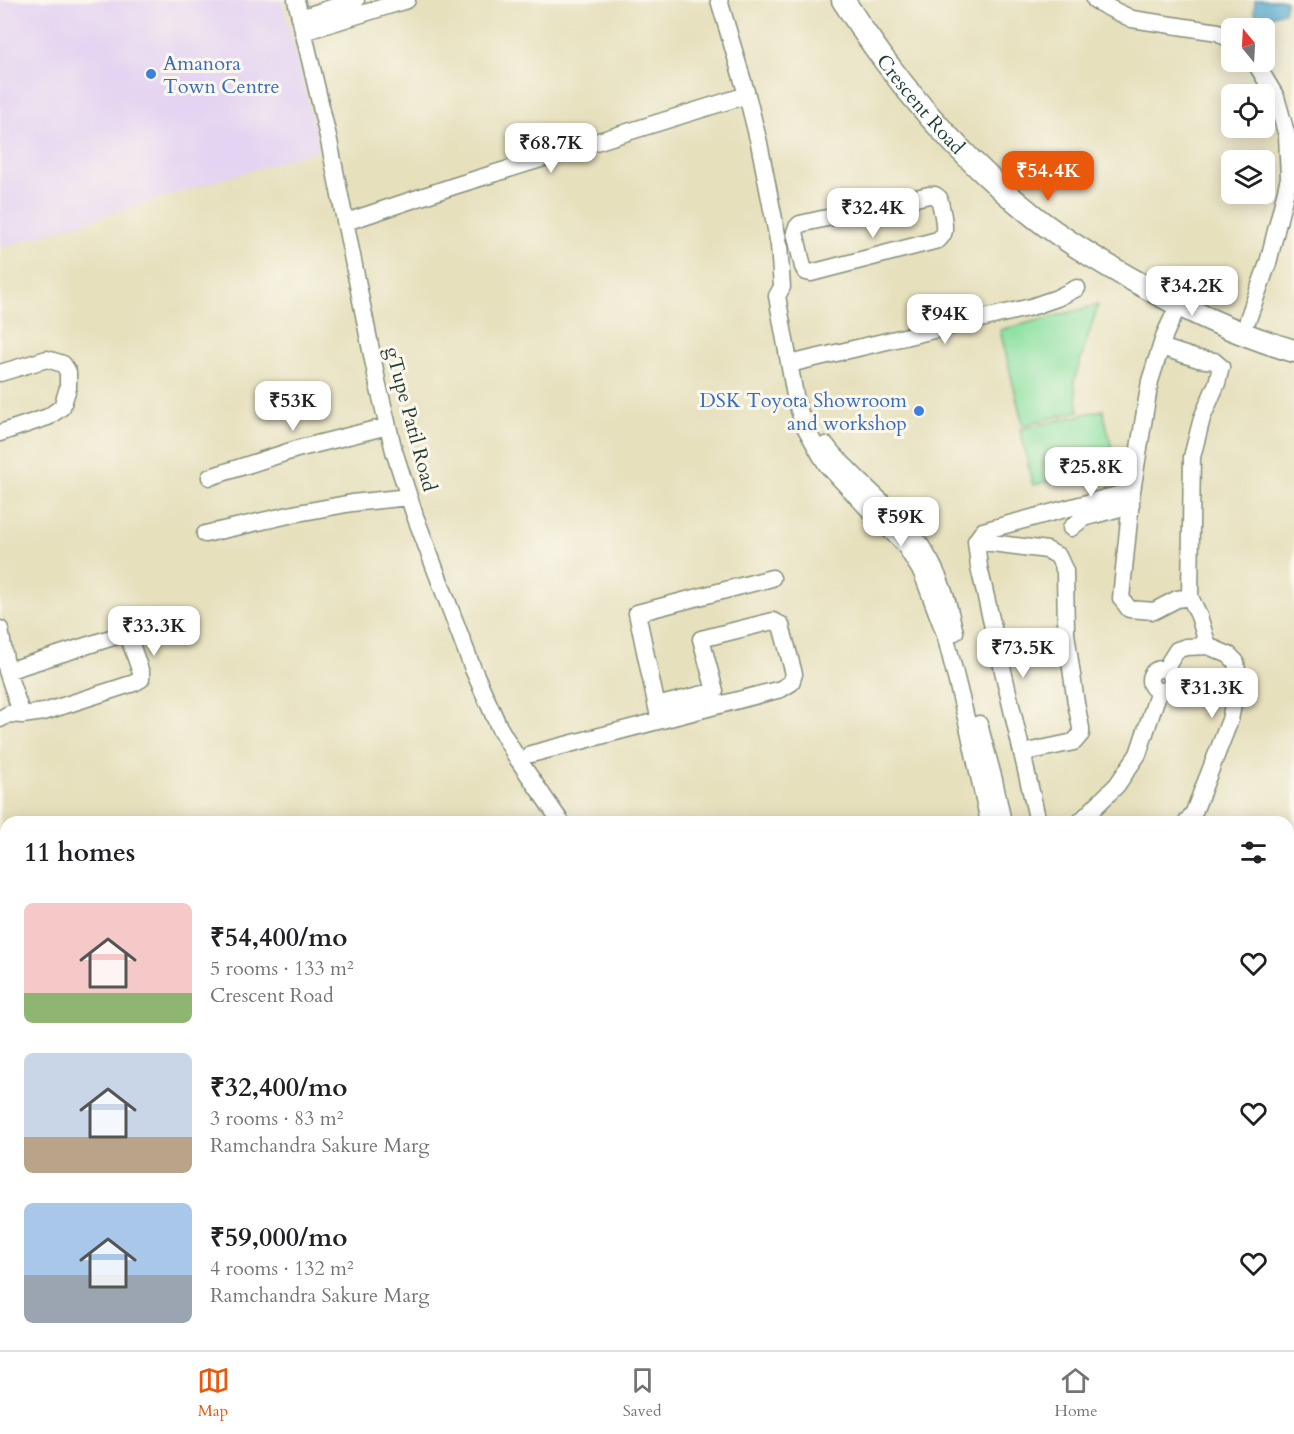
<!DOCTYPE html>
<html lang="en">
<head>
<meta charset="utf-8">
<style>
  body { margin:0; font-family:Cardo,serif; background:#f6f6f6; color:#202124; height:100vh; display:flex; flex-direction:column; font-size:22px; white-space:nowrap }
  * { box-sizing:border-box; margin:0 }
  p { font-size:20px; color:#757577 }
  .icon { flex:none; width:33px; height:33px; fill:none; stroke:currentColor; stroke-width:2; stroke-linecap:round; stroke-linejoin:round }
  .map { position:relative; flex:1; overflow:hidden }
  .panel { position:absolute; left:0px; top:816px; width:1294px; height:534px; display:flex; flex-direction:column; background:#fff; border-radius:18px 18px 0 0; box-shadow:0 3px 15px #0003 }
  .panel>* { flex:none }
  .needle { width:39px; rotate:342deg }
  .buttons { position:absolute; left:1221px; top:18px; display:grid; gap:12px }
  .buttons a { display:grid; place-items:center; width:54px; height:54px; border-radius:9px; background:#fff; box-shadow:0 3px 15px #0003; font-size:30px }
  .price { position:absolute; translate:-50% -51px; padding:0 14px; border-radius:12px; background:#fff; color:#222; font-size:20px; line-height:39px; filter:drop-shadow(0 2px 3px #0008) }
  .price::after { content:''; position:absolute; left:50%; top:36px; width:18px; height:14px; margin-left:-9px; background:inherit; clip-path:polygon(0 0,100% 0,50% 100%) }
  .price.active { background:#ea580c; color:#fff }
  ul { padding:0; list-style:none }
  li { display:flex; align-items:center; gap:18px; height:150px; padding:0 24px }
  li span { display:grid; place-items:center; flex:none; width:168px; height:120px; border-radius:9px; color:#555 }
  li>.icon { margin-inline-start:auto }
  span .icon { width:72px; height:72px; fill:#fffc; stroke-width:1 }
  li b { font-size:26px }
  h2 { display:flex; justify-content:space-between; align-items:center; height:72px; padding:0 24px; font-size:26px }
  .dock { display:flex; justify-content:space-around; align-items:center; height:84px; border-top:2px solid #e0e0e0; background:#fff; font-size:16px; color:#757577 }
  .dock a { display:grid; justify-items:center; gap:3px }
  .dock .active { color:#ea580c }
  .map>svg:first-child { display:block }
  .built { fill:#e4d3f2 }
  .green { fill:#8de1a2; stroke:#568f6b; stroke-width:1.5 }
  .water { fill:#53a7cf; stroke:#397282; stroke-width:1.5 }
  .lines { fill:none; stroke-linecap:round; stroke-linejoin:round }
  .minor-casing { stroke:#828e78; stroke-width:19 }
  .major-casing { stroke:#828e78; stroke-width:25 }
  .minor { stroke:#fff; stroke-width:16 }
  .major { stroke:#fff; stroke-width:22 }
  .shop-dot { fill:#3f7fe0; stroke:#fbf7ec; stroke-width:2 }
  .labels { text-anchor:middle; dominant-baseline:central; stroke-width:6; stroke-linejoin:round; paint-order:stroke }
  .shop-label { font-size:20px; fill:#366cbe; stroke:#fbf7ec; text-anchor:start }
  .street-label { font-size:20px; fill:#1f3d34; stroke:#fbf7ec }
</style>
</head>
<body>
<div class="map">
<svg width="1294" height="1350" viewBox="0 0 1294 1350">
  <rect width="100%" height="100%" fill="#fbf7ec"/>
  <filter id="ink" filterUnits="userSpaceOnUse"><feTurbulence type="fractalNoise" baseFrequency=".0167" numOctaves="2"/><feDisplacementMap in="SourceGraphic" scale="12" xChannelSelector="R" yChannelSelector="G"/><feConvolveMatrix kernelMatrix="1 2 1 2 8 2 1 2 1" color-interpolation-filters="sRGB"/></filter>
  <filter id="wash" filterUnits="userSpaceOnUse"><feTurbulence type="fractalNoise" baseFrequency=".008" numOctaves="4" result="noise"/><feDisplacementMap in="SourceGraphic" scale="24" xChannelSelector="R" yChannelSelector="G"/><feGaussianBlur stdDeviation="1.35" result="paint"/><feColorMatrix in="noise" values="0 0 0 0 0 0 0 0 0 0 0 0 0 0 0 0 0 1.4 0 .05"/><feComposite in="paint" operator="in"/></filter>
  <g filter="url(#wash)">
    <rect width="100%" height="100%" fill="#e6e0bd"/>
    <path class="built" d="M0,0H282L320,149L0,248Z
      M6,1136V1287L0,1289V1137Z
      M6,1306V1344H170L172,1350H0V1307Z
      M195,1344H668L645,1350H199Z"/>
    <path class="green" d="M1098,305L1074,381L1079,411L1023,425L1000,330Z
      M1103,410L1116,466L1033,485L1020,429Z"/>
    <path class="water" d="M1255,0H1285L1286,2L1284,12L1259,20L1254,12Z"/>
  </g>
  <g filter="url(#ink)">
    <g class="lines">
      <g class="minor-casing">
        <path id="minor" d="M296,0L329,141L378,385L394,451L415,516L437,574L473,669L499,727L517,758L561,822
          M719,0L747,95L759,143L779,245L782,287L777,296L796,401L804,425L820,454L827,465L871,512L904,544L922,573L945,634L968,726L989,822
          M1095,0L1107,7L1132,19L1218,32L1232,41
          M300,18L356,0
          M303,32L407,0
          M929,195H935L939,198C941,206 945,223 944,231C943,236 941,237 938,240L811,273L806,272L803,267L795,232L797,227L800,224Z
          M346,222L454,186L747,95
          M1185,291L1165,334L1150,381L1132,491L1121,598L1129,609L1154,611L1177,599L1190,597
          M1248,319L1268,263L1289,178L1287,136L1276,97L1255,62
          M1161,347L1198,359L1214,361L1221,367L1217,383L1202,418L1192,457L1190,597L1199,616L1208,646L1229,655L1236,662L1238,679L1230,720L1194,812L1187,822
          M798,362L1031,307L1057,298L1077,288
          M0,373L47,359L63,364L68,372V388L62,407L48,417L0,433
          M826,445C832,454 840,461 848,469C865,487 884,503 901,521C920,541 935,566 944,592C949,605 951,619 955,632
          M210,477L297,449L388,426
          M1071,528L1083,518L1131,505
          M205,534L298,513L352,503L409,497
          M976,541L1047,550L1058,556L1065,571L1066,633L1076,703L1081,728V734L1074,742L1022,753
          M0,629L7,671L123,634L128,635L141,673V679L134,683L44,712L22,715L9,714L0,719
          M1150 680a11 11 0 1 1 22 0a11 11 0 1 1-22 0Z
          M1165,669L1177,650L1186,647L1208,646
          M7,671L22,715
          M659,717L637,613L772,578
          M979,724L994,780L1003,822
          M531,754L781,689L791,683L794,674L781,625L773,621L701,639L715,691L657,706
          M1038,822L979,567L976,541L983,531L1132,491
          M1080,822L1117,785L1138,754L1159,691
          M1288,883L1294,881
          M747,1344L748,1350
          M792,1344L793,1350
          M860,1344L862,1350
          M903,1344L905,1350
          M945,1344L946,1350
          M989,1344L990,1350
          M1032,1344L1033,1350
          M1121,1344L1122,1350
          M662,1350L688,1344"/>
      </g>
      <g class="major-casing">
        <g id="major">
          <path id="s1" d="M843,0C895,82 959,157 1036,218C1068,243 1104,264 1140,284C1189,312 1240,335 1294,351"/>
        </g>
      </g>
      <use href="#minor" class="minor"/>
      <use href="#major" class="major"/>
    </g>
  </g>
  <g class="shop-dot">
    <circle cx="151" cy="74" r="6"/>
    <circle cx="919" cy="411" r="6"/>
  </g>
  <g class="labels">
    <g class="shop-label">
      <text x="163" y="63">Amanora<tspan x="163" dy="23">Town Centre</tspan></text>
      <text x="907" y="400" text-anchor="end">DSK Toyota Showroom<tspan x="907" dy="23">and workshop</tspan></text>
    </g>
    <g class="street-label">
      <text stroke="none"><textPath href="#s1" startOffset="130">Crescent Road</textPath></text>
      <text transform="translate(411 419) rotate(75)">gTupe Patil Road</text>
    </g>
  </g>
</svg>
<div class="buttons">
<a><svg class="needle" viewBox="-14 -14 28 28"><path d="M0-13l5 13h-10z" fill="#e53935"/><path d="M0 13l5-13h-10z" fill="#757577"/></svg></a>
<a><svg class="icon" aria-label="locate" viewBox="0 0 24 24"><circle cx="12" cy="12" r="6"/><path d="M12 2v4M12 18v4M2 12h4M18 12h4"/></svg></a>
<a><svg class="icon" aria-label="layers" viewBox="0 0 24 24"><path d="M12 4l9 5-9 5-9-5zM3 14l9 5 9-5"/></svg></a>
</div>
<b class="price" style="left:551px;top:174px">₹68.7K</b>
<b class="price active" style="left:1048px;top:202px">₹54.4K</b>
<b class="price" style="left:873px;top:239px">₹32.4K</b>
<b class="price" style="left:1192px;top:317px">₹34.2K</b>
<b class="price" style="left:945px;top:345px">₹94K</b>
<b class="price" style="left:293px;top:432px">₹53K</b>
<b class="price" style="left:1091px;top:498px">₹25.8K</b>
<b class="price" style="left:901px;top:548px">₹59K</b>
<b class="price" style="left:154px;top:657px">₹33.3K</b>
<b class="price" style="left:1023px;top:679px">₹73.5K</b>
<b class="price" style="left:1212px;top:719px">₹31.3K</b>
<section class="panel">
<h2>11 homes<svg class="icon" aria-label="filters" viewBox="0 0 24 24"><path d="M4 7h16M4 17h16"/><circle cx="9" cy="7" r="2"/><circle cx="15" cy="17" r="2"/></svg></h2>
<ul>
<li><span style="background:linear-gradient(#f6c9c9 75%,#8fb573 0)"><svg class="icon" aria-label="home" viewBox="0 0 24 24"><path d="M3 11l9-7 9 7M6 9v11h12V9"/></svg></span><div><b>₹54,400/mo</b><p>5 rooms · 133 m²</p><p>Crescent Road</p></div><svg class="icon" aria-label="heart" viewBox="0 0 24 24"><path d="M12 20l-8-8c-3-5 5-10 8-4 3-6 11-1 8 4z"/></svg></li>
<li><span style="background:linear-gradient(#c9d6e8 70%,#b9a48a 0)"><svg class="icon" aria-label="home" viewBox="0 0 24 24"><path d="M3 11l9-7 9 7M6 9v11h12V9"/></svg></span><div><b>₹32,400/mo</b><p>3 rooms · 83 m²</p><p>Ramchandra Sakure Marg</p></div><svg class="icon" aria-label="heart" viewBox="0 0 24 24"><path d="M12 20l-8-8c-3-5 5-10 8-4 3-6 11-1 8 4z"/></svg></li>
<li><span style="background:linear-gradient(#a9c7e8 60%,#9aa5b1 0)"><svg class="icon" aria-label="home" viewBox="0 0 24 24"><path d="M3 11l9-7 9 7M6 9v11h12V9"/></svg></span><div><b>₹59,000/mo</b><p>4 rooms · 132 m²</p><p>Ramchandra Sakure Marg</p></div><svg class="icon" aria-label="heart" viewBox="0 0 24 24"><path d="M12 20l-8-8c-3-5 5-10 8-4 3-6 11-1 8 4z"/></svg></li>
</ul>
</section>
</div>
<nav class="dock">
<a class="active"><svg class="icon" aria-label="map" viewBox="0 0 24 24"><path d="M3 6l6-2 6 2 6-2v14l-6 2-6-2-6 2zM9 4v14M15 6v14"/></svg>Map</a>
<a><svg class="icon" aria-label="saved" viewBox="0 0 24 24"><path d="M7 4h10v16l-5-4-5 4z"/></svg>Saved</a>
<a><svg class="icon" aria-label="home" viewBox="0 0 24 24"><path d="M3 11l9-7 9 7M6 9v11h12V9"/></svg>Home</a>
</nav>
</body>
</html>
